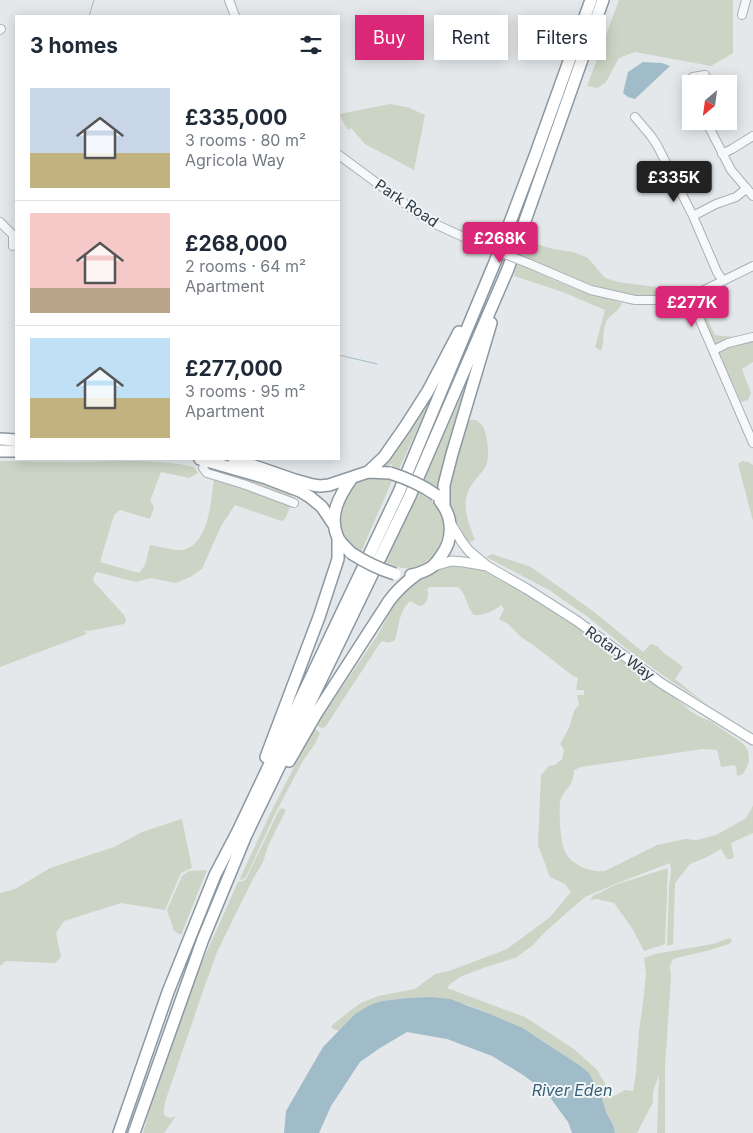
<!DOCTYPE html>
<html lang="en">
<head>
<meta charset="utf-8">
<style>
  body { margin:0; font-family:Inter,sans-serif; background:#f2f2f3; color:#1f2937; height:100vh; display:flex; flex-direction:column; font-size:19px; white-space:nowrap }
  * { box-sizing:border-box; margin:0 }
  p { font-size:16px; color:#747a83 }
  .icon { flex:none; width:28px; height:28px; fill:none; stroke:currentColor; stroke-width:2; stroke-linecap:round; stroke-linejoin:round }
  .map { position:relative; flex:1; overflow:hidden }
  .panel { position:absolute; left:15px; top:15px; width:325px; height:445px; display:flex; flex-direction:column; background:#fff; border-radius:0px; box-shadow:0 2px 12px #0003 }
  .panel>* { flex:none }
  .banner { position:absolute; left:355px; top:15px; width:322px; height:45px; display:flex; gap:10px }
  .needle { width:32px; rotate:209deg }
  .tools { position:absolute; left:682px; top:75px; display:grid; gap:10px }
  .tools a { display:grid; place-items:center; width:55px; height:55px; border-radius:0px; background:#fff; box-shadow:0 2px 12px #0003; font-size:25px }
  .price { position:absolute; translate:-50% -42px; padding:0 11px; border-radius:5px; background:#db2777; color:#fff; font-size:16px; line-height:32px; filter:drop-shadow(0 1px 2px #0008) }
  .price::after { content:''; position:absolute; left:50%; top:30px; width:15px; height:11px; margin-left:-8px; background:inherit; clip-path:polygon(0 0,100% 0,50% 100%) }
  .price.on { background:#222; color:#fff }
  ul { padding:0; list-style:none }
  li { display:flex; align-items:center; gap:15px; height:125px; padding:0 15px }
  li+li { border-top:1px solid #e0e1e3 }
  li span { display:grid; place-items:center; flex:none; width:140px; height:100px; border-radius:0px; color:#555 }
  li>.icon { margin-inline-start:auto }
  span .icon { width:60px; height:60px; fill:#fffc; stroke-width:1 }
  li b { font-size:21px }
  h2 { display:flex; justify-content:space-between; align-items:center; height:60px; padding:0 15px; font-size:21px }
  .chip { padding:0 18px; border-radius:0px; background:#fff; box-shadow:0 2px 12px #0003; font-size:18px; line-height:45px }
  .chip.on { background:#db2777; color:#fff }
  .map>svg:first-child { display:block }
  .green { fill:#ccd4c5 }
  .water { fill:#a1bcc9 }
  .lines { fill:none; stroke-linecap:round; stroke-linejoin:round }
  .stream { stroke:#a1bcc9; stroke-width:1 }
  .minor-casing { stroke:#a9b0b5; stroke-width:10 }
  .major-casing { stroke:#a3afb6; stroke-width:11 }
  .highway-casing { stroke:#8c98a1; stroke-width:14 }
  .minor { stroke:#f6f8f9; stroke-width:8 }
  .major { stroke:#fff; stroke-width:9 }
  .highway { stroke:#fff; stroke-width:11 }
  .minor-bridge-casing { stroke:#a9b0b5; stroke-width:10; stroke-linecap:butt }
  .highway-bridge-casing { stroke:#8c98a1; stroke-width:14; stroke-linecap:butt }
  .minor-bridge { stroke:#f6f8f9; stroke-width:8 }
  .highway-bridge { stroke:#fff; stroke-width:11 }
  .labels { text-anchor:middle; dominant-baseline:central; stroke-width:4; stroke-linejoin:round; paint-order:stroke }
  .street-label { font-size:15px; fill:#2c3943; stroke:#f3f6f8 }
  .water-label { font-size:16px; font-style:italic; fill:#376075; stroke:#f3f6f8 }
</style>
</head>
<body>
<div class="map">
<svg width="753" height="1133" viewBox="0 0 753 1133">
  <rect width="100%" height="100%" fill="#e4e8eb"/>
  <path class="green" d="M619,0H733V53L711,66L635,52L619,58L606,82L597,88L587,86Z
    M390,104L407,107L425,115L414,170L365,144L351,128L348,130L339,114Z
    M526,241L553,249L573,252L588,258L605,278L618,282L656,287V295L652,297L621,294L558,274L519,255Z
    M517,265C533,268 546,277 561,283C581,291 601,297 622,303C619,312 610,314 606,322C602,332 605,342 601,351L595,347L605,310L560,291L514,276Z
    M698,299L715,335L753,339V362L742,369L751,393L748,400L741,402L700,312Z
    M446,364L437,386L399,469L390,464L388,468L377,467Z
    M468,380V382L441,496L433,488L435,486L422,480L439,446Z
    M469,420H476C478,421 480,423 482,425C488,433 490,457 486,466C479,478 468,484 466,499C464,513 470,527 475,540L470,542L466,540L452,512L450,501V482Z
    M0,461C28,461 57,463 86,462C122,461 159,459 194,467L198,473L189,478L161,472L150,501L154,507L150,519L120,510L114,515L100,562L139,573L145,565L150,545C157,546 176,551 182,550C209,546 211,500 214,479L205,470L207,464L290,494L294,498L285,519L281,521L235,505L221,526L202,569L190,577L176,583L151,578L136,582L97,572L94,576L93,581L124,615L126,620L124,624L88,631L84,630L87,634L0,667Z
    M742,461L748,462L753,465V521L738,464Z
    M378,476L392,481L361,552C337,538 340,533 336,508L350,484L362,479Z
    M417,492C424,496 434,501 439,509C452,530 436,564 411,568C402,569 393,566 385,562Z
    M492,554L531,567L593,611L643,652L651,644L657,646L664,653L683,667L675,679L705,703L671,681L628,650L588,617L549,590L486,557Z
    M452,564L474,565L541,602L559,613L684,705L690,711L700,717L710,721L741,742L745,746L748,751L749,762L743,774L737,776L736,767L734,765L721,767L717,750L703,749L581,767L574,770C574,774 573,779 572,782C568,789 562,793 560,802C559,813 560,842 565,852C571,865 592,873 605,871L657,845L685,839L697,840L716,835L745,819L751,810L753,805V833L731,843L734,857L732,859H727L721,849L707,857L690,864L675,883L673,944L667,946L669,887L671,871L670,863L618,883L585,897L547,930L532,946L515,958L483,968L462,976L450,984L447,988L525,1017L574,1049L597,1070L612,1095L614,1096L625,1090L633,1091L636,1073L639,1031L643,1003L646,974L644,958L655,954L713,944L730,938L732,941L729,944L710,950L673,959L670,966L671,976L665,1067V1133H657L659,1075L653,1091V1102L637,1133H615L614,1127L606,1112L602,1098L589,1073L545,1042L523,1028L468,1005L430,997L407,998L382,1001L355,1014L339,1031L333,1029L331,1026L351,1010L361,1003L378,996L415,989L435,974L449,971L507,949L549,918L571,892L565,884L550,877L538,845L541,775L549,766L555,765L562,759L564,750L560,744L569,728L574,711L579,705L577,695H584V690H576L578,678L573,676L536,647L521,637L508,624L499,619L504,609L501,605C494,611 483,616 474,615C466,607 467,594 458,587H430L427,589C429,595 428,599 425,604L420,606L410,601C399,611 399,626 395,640C391,643 387,643 383,641L380,643L326,726L323,728L319,727L317,724L377,636L392,608L393,601L417,577Z
    M314,728L320,733L315,744L304,759L276,812L247,875L244,879L241,880L240,879L241,876L270,814Z
    M282,808L286,810L268,846L263,862L253,879L217,952L203,991L165,1102L164,1112L165,1116L170,1118L176,1116L164,1133H143L158,1081L192,985L238,882L243,881L246,879L279,810Z
    M182,819L192,868L181,873L165,910L121,903L64,921L56,933L61,957L55,963L6,961L0,966V893L15,889L50,868L114,847L142,832Z
    M668,868L665,944L644,951L632,928L614,903L597,899L590,900L593,896L615,885Z
    M207,870L181,935L174,931L167,910L182,876L189,871Z"/>
  <path class="water" d="M643,62L662,63L670,66L635,99L628,97L623,93L628,72Z
    M430,997L450,999L490,1014L523,1028L579,1065L589,1073L597,1088L602,1098L606,1112L614,1127L615,1133H572L568,1122L546,1092L523,1075L492,1056L447,1039L407,1032L380,1048L360,1062L331,1106L319,1133H284L286,1111L323,1047L355,1014L370,1005L382,1001L407,998Z"/>
  <g class="lines">
    <path class="stream" d="M89,16L94,0
      M339,355L377,364"/>
    <g class="minor-casing">
      <path id="minor" d="M229,0L235,16
        M742,15L746,0
        M0,30L1,29
        M692,84L693,77L705,75
        M635,117L651,136L657,145L693,216L717,272L723,281
        M706,121L731,170L753,196
        M722,154L732,149L753,136
        M339,155L416,212L435,224L479,244
        M693,216L716,204L736,197L746,189
        M0,222L13,235V246
        M530,264L591,290L635,300H662L690,297L753,266
        M690,297L753,443
        M714,350L728,343L753,337
        M205,459L203,468L207,473L243,484L294,503"/>
    </g>
    <g class="major-casing">
      <path id="major" d="M451,524L462,542L469,551L487,566L527,589L577,621L661,683L753,740
        M434,566L451,561L464,562L487,566"/>
    </g>
    <g class="highway-casing">
      <path id="highway" d="M0,439L16,440
        M0,451H16
        M200,459L266,478L300,491L310,497L322,507L334,525
        M234,459L295,480L313,485L320,486L329,485L368,472L390,473
        M368,472L384,457L405,427L428,391L459,332
        M444,505V485L452,454L491,323
        M351,553C347,548 341,544 338,538C328,516 339,496 352,478
        M411,575C418,574 428,570 433,566C436,563 439,559 441,556C454,539 453,517 440,501
        M266,757L319,617L338,559V538
        M289,761L316,714L389,601C397,590 406,582 417,574
        M119,1133L168,992L215,875L238,831L399,492L495,262L535,156L591,0
        M134,1133L203,939L246,835L410,496L508,269L603,0"/>
    </g>
    <use href="#minor" class="minor"/>
    <use href="#major" class="major"/>
    <use href="#highway" class="highway"/>
    <g class="minor-bridge-casing">
      <path id="minor-bridge" d="M479,244L530,264"/>
    </g>
    <g class="highway-bridge-casing">
      <path id="highway-bridge" d="M390,473C406,478 422,485 436,495
        M351,553C365,562 379,569 395,574"/>
    </g>
    <use href="#minor-bridge" class="minor-bridge"/>
    <use href="#highway-bridge" class="highway-bridge"/>
  </g>
  <g class="labels">
    <g class="street-label">
      <text transform="translate(407 203) rotate(34)">Park Road</text>
      <text transform="translate(620 653) rotate(36)">Rotary Way</text>
    </g>
    <g class="water-label">
      <text x="572" y="1090">River Eden</text>
    </g>
  </g>
</svg>
<div class="tools">
<a><svg class="needle" viewBox="-14 -14 28 28"><path d="M0-13l5 13h-10z" fill="#e53935"/><path d="M0 13l5-13h-10z" fill="#747a83"/></svg></a>
</div>
<b class="price on" style="left:674px;top:203px">£335K</b>
<b class="price" style="left:500px;top:264px">£268K</b>
<b class="price" style="left:692px;top:328px">£277K</b>
<div class="banner">
<a class="chip on">Buy</a>
<a class="chip">Rent</a>
<a class="chip">Filters</a>
</div>
<section class="panel">
<h2>3 homes<svg class="icon" aria-label="filters" viewBox="0 0 24 24"><path d="M4 7h16M4 17h16"/><circle cx="9" cy="7" r="2"/><circle cx="15" cy="17" r="2"/></svg></h2>
<ul>
<li><span style="background:linear-gradient(#c9d6e8 65%,#c2b280 0)"><svg class="icon" aria-label="home" viewBox="0 0 24 24"><path d="M3 11l9-7 9 7M6 9v11h12V9"/></svg></span><div><b>£335,000</b><p>3 rooms · 80 m²</p><p>Agricola Way</p></div></li>
<li><span style="background:linear-gradient(#f6c9c9 75%,#b9a48a 0)"><svg class="icon" aria-label="home" viewBox="0 0 24 24"><path d="M3 11l9-7 9 7M6 9v11h12V9"/></svg></span><div><b>£268,000</b><p>2 rooms · 64 m²</p><p>Apartment</p></div></li>
<li><span style="background:linear-gradient(#bfe0f5 60%,#c2b280 0)"><svg class="icon" aria-label="home" viewBox="0 0 24 24"><path d="M3 11l9-7 9 7M6 9v11h12V9"/></svg></span><div><b>£277,000</b><p>3 rooms · 95 m²</p><p>Apartment</p></div></li>
</ul>
</section>
</div>
</body>
</html>
